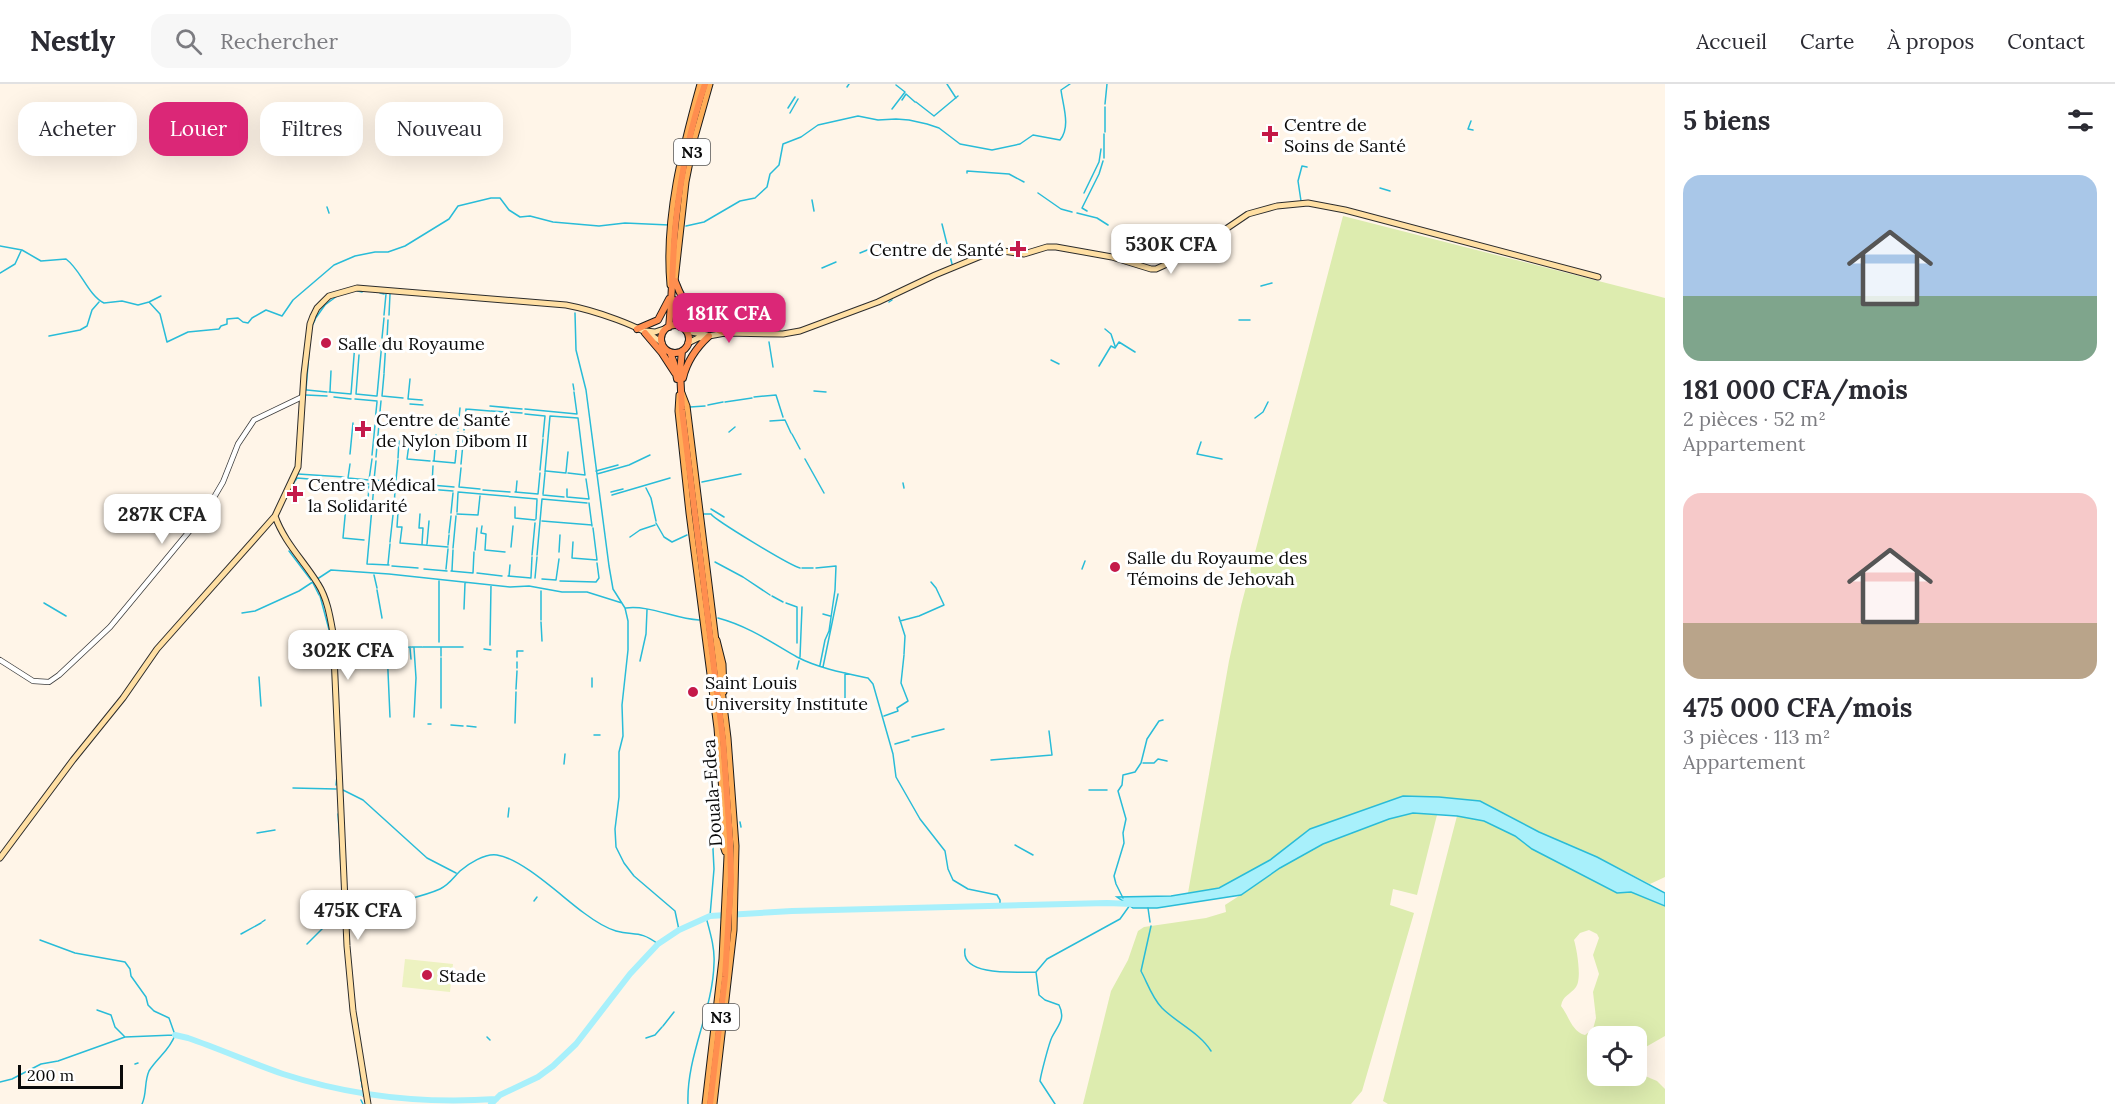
<!DOCTYPE html>
<html lang="fr">
<head>
<meta charset="utf-8">
<style>
  body { margin:0; font-family:Lora,serif; background:#f7f7f7; color:#2b2b33; height:100vh; display:flex; flex-direction:column; font-size:22px; white-space:nowrap }
  * { box-sizing:border-box; margin:0 }
  p { font-size:20px; color:#7c7c81 }
  .icon { flex:none; width:33px; height:33px; fill:none; stroke:currentColor; stroke-width:2; stroke-linecap:round; stroke-linejoin:round }
  .map { position:relative; flex:1; overflow:hidden }
  .panel { display:flex; flex-direction:column; background:#fff; width:450px }
  .panel>* { flex:none }
  .guide { position:absolute; left:18px; top:18px; width:570px; height:54px; display:flex; gap:12px }
  .buttons { position:absolute; left:1587px; top:942px; display:grid; gap:12px }
  .buttons a { display:grid; place-items:center; width:60px; height:60px; border-radius:12px; background:#fff; box-shadow:0 6px 24px #0002; font-size:30px }
  .scale { position:absolute; left:18px; bottom:15px; width:105px; box-sizing:border-box; padding-left:6px; border:3px solid #0a0a0a; border-top:0; font-size:16px; line-height:21px; white-space:nowrap; color:#0a0a0a; -webkit-text-stroke:4px #fff; paint-order:stroke }
  .price { position:absolute; translate:-50% -51px; padding:0 14px; border-radius:12px; background:#fff; color:#222; font-size:20px; line-height:39px; filter:drop-shadow(0 2px 3px #0008) }
  .price::after { content:''; position:absolute; left:50%; top:36px; width:18px; height:14px; margin-left:-9px; background:inherit; clip-path:polygon(0 0,100% 0,50% 100%) }
  .price.on { background:#db2777; color:#fff }
  ul { padding:0; list-style:none }
  li { display:grid; align-content:center; gap:12px; height:318px; padding:0 18px }
  li span { display:grid; place-items:center; height:186px; border-radius:18px; color:#555 }
  li>.icon { margin-inline-start:auto }
  span .icon { width:108px; height:108px; fill:#fffc; stroke-width:1 }
  li b { font-size:26px }
  h2 { display:flex; justify-content:space-between; align-items:center; height:72px; padding:0 18px; font-size:26px }
  .pill { padding:0 21px; border-radius:18px; background:#fff; box-shadow:0 6px 24px #0002; font-size:21px; line-height:54px }
  .pill.on { background:#db2777; color:#fff }
  header { display:flex; align-items:center; gap:36px; box-sizing:border-box; height:84px; padding:0 30px; background:#fff; border-bottom:2px solid #e1e1e2 }
  header strong { font-size:28px }
  nav { display:flex; gap:33px; margin-inline-start:auto; font-size:21px }
  .search { width:420px; height:54px; background:#f7f7f7; display:flex; align-items:center; gap:15px; box-sizing:border-box; padding:0 21px; border-radius:18px; color:#7c7c81; font-size:22px }
  main { display:flex; flex:1; min-height:0 }
  .map>svg:first-child { display:block }
  .green { fill:#ddecaf; fill-rule:evenodd }
  .pitch { fill:#edf2c1 }
  .water { fill:#a8f0fb; stroke:#29bcd8; stroke-width:1.5 }
  .lines { fill:none; stroke-linecap:round; stroke-linejoin:round }
  .stream { stroke:#29bcd8; stroke-width:1.5 }
  .river { stroke:#a8f0fb; stroke-width:6 }
  .tertiary-casing { stroke:#3d3d3d; stroke-width:6 }
  .secondary-casing { stroke:#2c2c2c; stroke-width:7 }
  .primary-casing { stroke:#1b1b1b; stroke-width:7 }
  .trunk-casing { stroke:#1b1b1b; stroke-width:8 }
  .tertiary { stroke:#fff; stroke-width:4.5 }
  .secondary { stroke:#ffdfa3; stroke-width:5 }
  .primary { stroke:#ffae58; stroke-width:5 }
  .trunk { stroke:#ff8e4f; stroke-width:6 }
  .poi-dot { fill:#c4194a; stroke:#fff; stroke-width:2 }
  .labels { text-anchor:middle; dominant-baseline:central; stroke-width:6; stroke-linejoin:round; paint-order:stroke }
  .shield { fill:#fff; stroke:#545454; stroke-width:1.5 }
  .shield-label { font-size:16px; font-weight:bold; fill:#0a0a0a }
  .poi-label { font-size:18px; fill:#0a0a0a; stroke:#fff; text-anchor:start }
  .street-label { font-size:18px; fill:#0a0a0a; stroke:#fff }
</style>
</head>
<body>
<header>
<strong>Nestly</strong>
<div class="search"><svg class="icon" aria-label="search" viewBox="0 0 24 24"><circle cx="10" cy="10" r="6"/><path d="M15 15l6 6"/></svg>Rechercher</div>
<nav><a>Accueil</a><a>Carte</a><a>À propos</a><a>Contact</a></nav>
</header>
<main>
<div class="map">
<svg width="1665" height="1020" viewBox="0 0 1665 1020">
  <rect width="100%" height="100%" fill="#fff5e8"/>
  <path class="green" d="M1343,132L1665,214V793L1650,800L1597,773L1539,748L1480,717L1440,713L1403,712L1310,745L1270,776L1219,804L1188,809L1229,577L1241,522Z
    M1413,729L1437,731L1417,811L1393,805L1390,821L1414,829L1362,1007L1351,1020H1083L1111,907L1128,876L1138,847L1144,843L1206,834L1226,828L1225,821C1243,810 1261,796 1279,784C1319,758 1367,740 1413,729Z
    M1457,732L1484,737L1515,752L1532,765L1617,809L1631,808L1665,822V952L1637,968L1636,952H1598V992H1636L1637,981L1638,989L1657,997L1665,1005V1020H1388L1383,1017ZM1589,846L1597,850L1599,854L1593,871L1599,890L1593,908L1596,934L1593,945L1585,951C1572,948 1569,932 1561,922C1563,911 1570,911 1576,903C1582,895 1577,866 1574,856L1580,849Z"/>
  <path class="pitch" d="M405,875L453,880L450,908L402,903Z"/>
  <path class="water" d="M1403,712L1439,713L1480,717L1539,748L1597,773L1665,809V822L1631,808L1617,809L1532,765L1515,752L1484,737L1457,732L1413,729L1389,735L1323,760L1280,784L1241,811L1157,824H1133L1117,813L1171,812L1219,804L1270,776L1310,745Z"/>
  <g class="lines">
    <path class="stream" d="M947,0L956,14
      M847,3L849,0
      M902,16L906,10L915,18
      M916,18L934,32L958,12
      M1105,20L1107,0
      M788,24L795,13
      M892,25L905,8L896,1
      M790,29L798,15
      M1471,37L1468,45L1473,46
      M1105,48V23
      M1104,74V50
      M967,89V87L1009,90L1024,98
      M1380,104L1390,107
      M1038,109L1061,125L1072,128
      M1084,109L1099,78L1101,65
      M812,116L814,127
      M1301,117L1298,97L1302,82L1307,83
      M327,123L329,129
      M1087,127L1082,124L1099,90L1103,77
      M1077,129L1097,134L1108,141
      M942,140L952,180
      M686,142L704,138L740,117L755,114L767,103L770,90L779,81L783,60L801,53L818,41L858,32L878,36L896,35L909,36L927,40L939,44L960,60L992,66L1020,60L1033,51L1060,56C1071,43 1063,22 1061,6L1070,0
      M0,162L22,166L41,177L66,175C81,186 88,211 104,219L122,217L138,221L149,218L161,212
      M860,169L877,162
      M822,184L836,178
      M0,189L15,180L21,167
      M1261,202L1272,199
      M358,207L362,208
      M380,209L384,210
      M149,218L160,230L167,258L188,248L219,245L221,242L227,240V235L238,234L243,238L248,239L252,234L266,226L282,232L293,216L334,181L355,172L375,168H388L405,162L449,135L458,122L491,114H500L509,126L520,133L530,132L553,138L599,142L625,139L669,141
      M889,218L892,216
      M575,229L576,266L586,306L609,482L613,505L625,524L628,537V566L622,621L623,652L619,668V713L615,745L616,763L624,779L634,792L675,827L679,846
      M384,231L386,210
      M389,231L390,210
      M315,235L325,221L337,212
      M1239,236H1250
      M312,242L315,236
      M1105,245L1111,250L1115,262
      M49,252L80,246L87,242L92,226L99,218
      M382,254L384,234
      M387,255L388,236
      M344,257L355,259L351,310
      M769,258L773,283
      M368,261L381,262
      M1051,276L1059,280
      M1099,282L1111,262L1115,264L1119,258L1135,268
      M384,289L386,257
      M573,300L574,306
      M306,306L309,268
      M307,306L327,308
      M330,307L331,287
      M814,307L826,308
      M329,308L351,310
      M356,310L359,271
      M356,310L376,312
      M306,311L327,312
      M377,312L382,258
      M382,312L384,290
      M382,312L403,314
      M334,313L351,315
      M754,313L776,311L783,333
      M355,315L377,317
      M408,315L410,295
      M409,315L422,316
      M725,318L752,314
      M410,320L423,321
      M708,321L723,318
      M490,322L522,325
      M690,323L705,322
      M466,325L490,327
      M525,325L577,330L574,308
      M491,327L522,329
      M525,330L545,332
      M1255,334L1263,328L1268,318
      M770,337L785,336L791,349
      M375,338L377,318
      M379,338L381,317
      M458,344L460,324
      M464,346L466,325
      M729,348L735,343
      M792,350L800,365
      M404,353V359L409,360L407,375L430,377
      M543,353L545,332
      M1201,358L1197,370L1222,375
      M350,370L353,339
      M372,371L375,341
      M376,373L379,340
      M398,374L399,357
      M805,375L824,409
      M376,377L374,396L454,403
      M433,377L455,379L458,348
      M434,377L436,351
      M461,380L464,349
      M540,386L543,355
      M546,387L566,389
      M596,387L618,381
      M545,388L550,332L578,334L585,391
      M566,388L568,368
      M568,389L585,391
      M298,390L344,393
      M597,390L629,381L650,371
      M348,394L369,396L372,375
      M348,394L350,380
      M586,395L589,415
      M296,396L297,394L369,400
      M396,396L398,376
      M702,398L741,390
      M903,399L904,404
      M374,401L367,480L389,481
      M375,401L453,407
      M432,401L433,382
      M459,403L480,405
      M459,403L461,384
      M646,404L651,414L656,437
      M290,406L295,397
      M483,406L510,408
      M458,408L537,415
      M515,408L538,410
      M516,408L517,397
      M611,408L623,405
      M538,410L540,389
      M543,410L545,389
      M543,411L564,413
      M612,411L670,394
      M567,413L589,415
      M567,413V405
      M589,419L592,442
      M334,420L346,422L343,454L364,456
      M515,423V434L535,436
      M394,424L395,406
      M401,425L402,414
      M711,425L724,433
      M398,428L397,443H402L400,459L448,463
      M457,428L458,409
      M451,429L453,409
      M367,430L369,402
      M420,430L419,444H423L422,460
      M457,430L478,431L480,412
      M704,430H711C715,436 789,481 800,484
      M536,435L537,416
      M542,437L592,441
      M656,439L664,453L672,458L687,451
      M482,442L481,449L486,450L485,466L505,468
      M593,444L597,476
      M449,449L451,432
      M630,453L640,446L655,441
      M390,458L393,431
      M573,458L572,474L597,476
      M427,460L429,437
      M448,461L449,451
      M511,463L513,442
      M453,464L456,432
      M475,466L477,444
      M289,467L311,496
      M559,468L560,451
      M532,471L535,439
      M537,471L542,415L587,419
      M715,478L743,493L770,511
      M388,480L390,460
      M392,482L418,484
      M802,484H813
      M816,484L836,482L835,506L829,547L825,556L820,581
      M424,485L447,487
      M446,485L448,465
      M1082,485L1085,477
      M452,486L453,466
      M451,487L473,489L474,468
      M477,489L502,492
      M374,491L377,504
      M508,492L531,494
      M509,492L510,481
      M531,493L532,473
      M535,494L537,473
      M542,495L556,496
      M556,496L559,475
      M560,497L596,498L599,494L597,479
      M313,499L319,511
      M377,506L382,534
      M541,507V536
      M320,512L331,553
      M772,512L783,518
      M44,519L66,532
      M786,519L797,523V559
      M626,524C650,521 675,535 699,536
      M464,525L465,499
      M242,529L255,527L299,507L331,486L389,490L510,503L529,502L562,508H587L622,519
      M823,530L830,532
      M899,533L905,552L904,570
      M718,534C748,542 771,558 797,573C818,584 844,589 868,594L873,600L893,670L896,693L920,735L945,767L948,785L953,796L968,805L997,811L1000,816V822
      M900,537L919,532L944,521L936,504L931,498
      M541,538L542,557
      M439,558V497
      M490,561L491,501
      M412,563H422
      M423,563H463
      M410,564L411,575
      M414,564L416,594L414,633
      M484,565L491,566
      M318,569L331,570
      M441,572V563
      M517,573V567H523
      M800,573L802,523
      M441,574V624
      M640,577L646,550L647,526
      M823,583L838,510
      M517,584V578
      M797,585L799,577
      M259,593L261,622
      M592,603V594
      M516,605L517,587
      M845,623V589
      M884,632L898,627L897,624L908,617L901,599L904,571
      M390,633L387,565L411,563
      M515,639L516,608
      M428,640H431
      M451,641L463,642
      M467,642L476,643
      M594,651H600
      M912,653L944,645
      M895,660L909,656
      M708,666L714,785L710,832
      M991,676L1052,671L1049,647
      M1143,679H1154L1158,675L1167,677
      M564,680L565,670
      M336,701L337,692
      M293,704L336,705
      M343,706L363,716L427,774L456,789
      M1089,706H1107
      M338,730L340,758
      M508,733L509,724
      M740,738L741,743
      M257,749L275,746
      M340,761L341,785
      M1015,761L1033,771
      M1123,814L1116,800L1114,792L1124,759L1123,749L1126,735L1118,707L1122,701L1123,691L1135,688L1141,679L1147,655L1159,637L1163,636
      M534,817L537,813
      M1148,824L1150,838
      M348,833C368,829 386,822 405,816C417,813 429,810 440,805C449,801 453,794 460,787C468,780 485,769 497,771C523,775 562,813 584,829C592,835 606,844 616,847C634,852 640,846 658,860
      M331,836L340,834
      M262,838L265,836
      M1151,842L1141,887C1147,898 1152,914 1162,924C1177,939 1200,949 1211,967
      M241,850L261,839
      M40,856L75,869L125,878L130,885L131,892L146,913L148,921L154,927L169,934L175,951C170,966 157,974 149,987C144,998 147,1010 142,1020
      M307,860L329,838
      M965,865C960,893 1018,888 1036,888
      M97,926L111,931L115,943L124,952
      M356,931L358,942
      M663,942L674,928
      M487,953L490,956
      M646,954L655,951L662,943
      M135,980L138,979
      M360,985L361,997
      M0,998L12,995L41,980L58,977L125,953L174,951
      M362,999V1003
      M363,1008V1012
      M361,1016L363,1020
      M688,1020C686,972 713,927 714,879C715,864 710,848 706,833
      M1055,1020L1040,997C1041,990 1049,959 1052,953C1058,941 1066,935 1059,921L1045,916L1039,911L1036,888L1047,875L1120,835L1130,821"/>
    <path class="river" d="M175,951L188,954C220,965 251,979 283,990C351,1012 424,1020 496,1015
      M491,1020L500,1011L538,993L553,982L576,960L630,890L658,860L679,846L710,832L792,827L1107,819L1133,820"/>
    <g class="tertiary-casing">
      <path id="tertiary" d="M0,576L33,597L49,598L59,591L110,543L206,427L223,398L238,360L254,336L302,313"/>
    </g>
    <g class="secondary-casing">
      <path id="secondary" d="M646,247L655,248L667,244
        M686,247L707,251
        M688,259L698,254L725,249L783,250L800,247L878,218L935,191L986,170L1003,167L1024,170L1047,163H1056L1112,173L1151,185H1156L1189,170L1248,130L1277,122L1308,119L1345,126L1598,193
        M275,432C284,458 304,477 318,500C327,514 330,532 333,549L347,862L353,927L368,1020
        M0,774L73,676L123,614L157,565L275,432L298,383L304,290L310,240L313,232L317,224L329,212L357,204L566,221C593,226 642,242 662,259"/>
    </g>
    <g class="primary-casing">
      <path id="primary" d="M675,197L686,98L695,53L710,0
        M670,201C664,134 682,65 700,0
        M682,309L687,322L728,654L736,762L734,846L714,1020
        M679,311L678,327L689,429L717,644L727,772L722,875L705,1020
        M717,556L723,580L724,608
        M721,712L720,753L725,768"/>
    </g>
    <g class="trunk-casing">
      <path id="trunk" d="M675,197C686,226 696,237 725,249
        M674,216L676,232L680,243
        M661 255a14 14 0 1 1 28 0a14 14 0 1 1-28 0Z
        M669,243C673,208 672,172 676,136C681,90 690,44 705,0
        M637,245L658,236L669,215
        M645,249L662,269L675,289
        M682,267L680,287L682,326L723,656L730,755L731,797L725,893L710,1020
        M670,268L674,279L677,295
        M683,294C687,277 696,264 709,252"/>
    </g>
    <use href="#tertiary" class="tertiary"/>
    <use href="#secondary" class="secondary"/>
    <use href="#primary" class="primary"/>
    <use href="#trunk" class="trunk"/>
  </g>
  <g class="poi-dot">
    <path d="M1267 41h6v6h6v6h-6v6h-6v-6h-6v-6h6z"/>
    <path d="M1015 156h6v6h6v6h-6v6h-6v-6h-6v-6h6z"/>
    <circle cx="326" cy="259" r="6"/>
    <path d="M360 336h6v6h6v6h-6v6h-6v-6h-6v-6h6z"/>
    <path d="M292 401h6v6h6v6h-6v6h-6v-6h-6v-6h6z"/>
    <circle cx="1115" cy="483" r="6"/>
    <circle cx="693" cy="608" r="6"/>
    <circle cx="427" cy="891" r="6"/>
  </g>
  <g class="labels">
    <g class="shield">
      <rect x="674" y="55" width="36" height="26" rx="4.5"/>
      <rect x="703" y="920" width="36" height="26" rx="4.5"/>
    </g>
    <g class="shield-label">
      <text x="692" y="68">N3</text>
      <text x="721" y="933">N3</text>
    </g>
    <g class="poi-label">
      <text x="1284" y="40">Centre de<tspan x="1284" dy="21">Soins de Santé</tspan></text>
      <text x="1004" y="165" text-anchor="end">Centre de Santé</text>
      <text x="338" y="259">Salle du Royaume</text>
      <text x="376" y="335">Centre de Santé<tspan x="376" dy="21">de Nylon Dibom II</tspan></text>
      <text x="308" y="400">Centre Médical<tspan x="308" dy="21">la Solidarité</tspan></text>
      <text x="1127" y="473">Salle du Royaume des<tspan x="1127" dy="21">Témoins de Jehovah</tspan></text>
      <text x="705" y="598">Saint Louis<tspan x="705" dy="21">University Institute</tspan></text>
      <text x="439" y="891">Stade</text>
    </g>
    <g class="street-label">
      <text transform="translate(712 709) rotate(-94)">Douala-Edea</text>
    </g>
  </g>
</svg>
<div class="buttons">
<a><svg class="icon" aria-label="locate" viewBox="0 0 24 24"><circle cx="12" cy="12" r="6"/><path d="M12 2v4M12 18v4M2 12h4M18 12h4"/></svg></a>
</div>
<div class="scale">200 m</div>
<b class="price" style="left:1171px;top:191px">530K CFA</b>
<b class="price on" style="left:729px;top:260px">181K CFA</b>
<b class="price" style="left:162px;top:461px">287K CFA</b>
<b class="price" style="left:348px;top:597px">302K CFA</b>
<b class="price" style="left:358px;top:857px">475K CFA</b>
<div class="guide">
<a class="pill">Acheter</a>
<a class="pill on">Louer</a>
<a class="pill">Filtres</a>
<a class="pill">Nouveau</a>
</div>
</div>
<section class="panel">
<h2>5 biens<svg class="icon" aria-label="filters" viewBox="0 0 24 24"><path d="M4 7h16M4 17h16"/><circle cx="9" cy="7" r="2"/><circle cx="15" cy="17" r="2"/></svg></h2>
<ul>
<li><span style="background:linear-gradient(#a9c7e8 65%,#7fa58c 0)"><svg class="icon" aria-label="home" viewBox="0 0 24 24"><path d="M3 11l9-7 9 7M6 9v11h12V9"/></svg></span><div><b>181 000 CFA/mois</b><p>2 pièces · 52 m²</p><p>Appartement</p></div></li>
<li><span style="background:linear-gradient(#f6c9c9 70%,#b9a48a 0)"><svg class="icon" aria-label="home" viewBox="0 0 24 24"><path d="M3 11l9-7 9 7M6 9v11h12V9"/></svg></span><div><b>475 000 CFA/mois</b><p>3 pièces · 113 m²</p><p>Appartement</p></div></li>
</ul>
</section>
</main>
</body>
</html>
